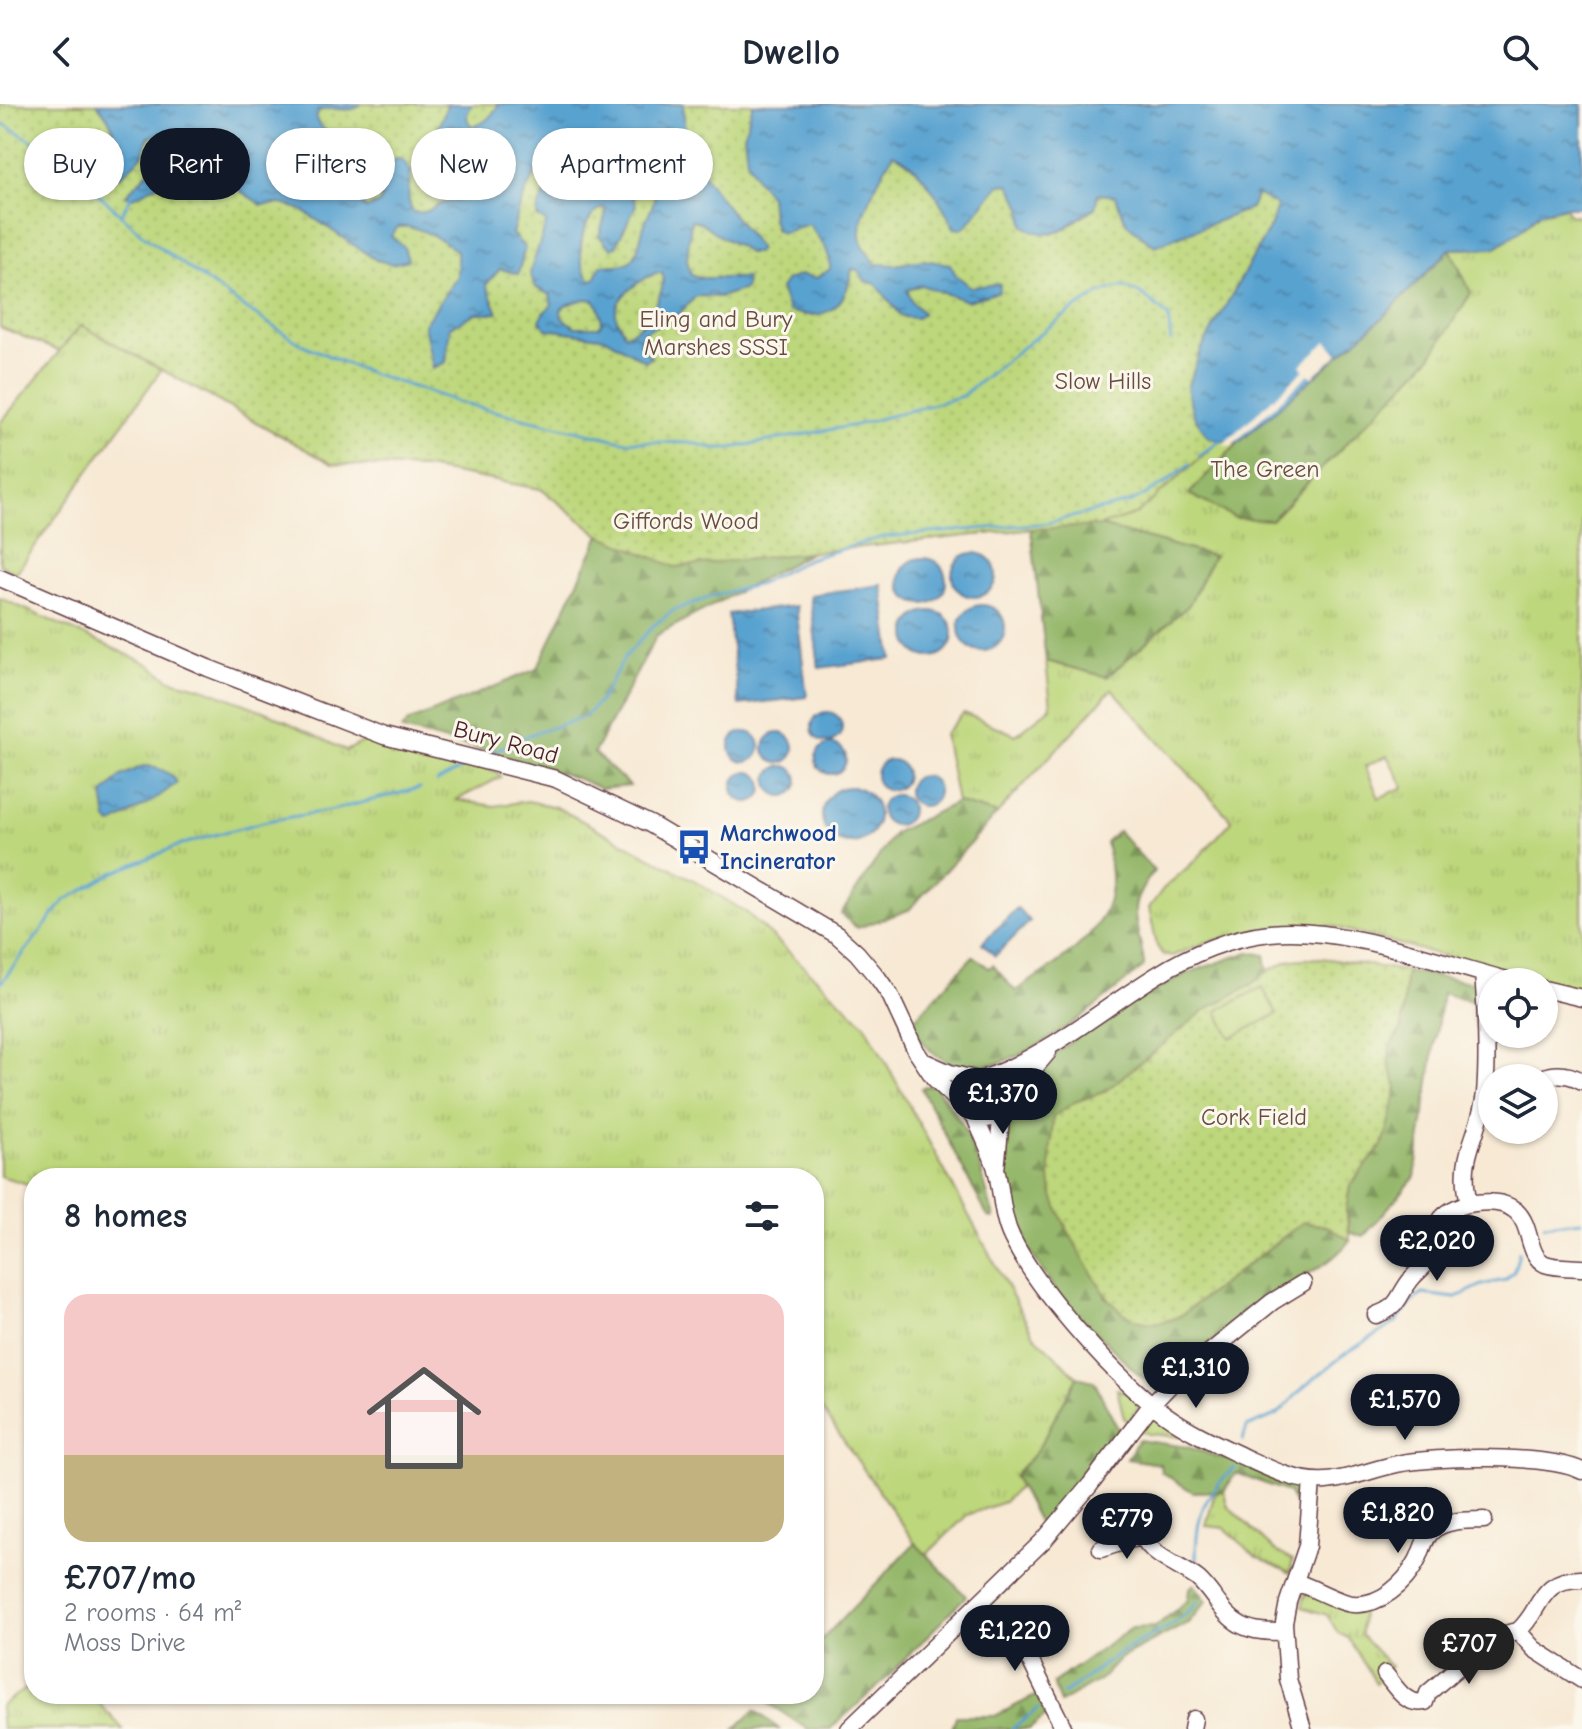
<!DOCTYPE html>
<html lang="en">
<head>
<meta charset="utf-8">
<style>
  body { margin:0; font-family:"Comic Neue",sans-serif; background:#f2f2f3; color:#1f2937; height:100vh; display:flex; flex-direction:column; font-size:30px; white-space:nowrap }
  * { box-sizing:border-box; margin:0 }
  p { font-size:26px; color:#747a83 }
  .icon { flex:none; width:44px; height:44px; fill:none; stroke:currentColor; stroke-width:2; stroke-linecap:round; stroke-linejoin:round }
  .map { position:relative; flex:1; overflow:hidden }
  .side { position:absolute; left:24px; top:1064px; width:800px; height:536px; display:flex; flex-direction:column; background:#fff; border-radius:32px; box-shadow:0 2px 6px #0004 }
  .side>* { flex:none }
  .hud { position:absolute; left:24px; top:24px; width:800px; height:72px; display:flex; gap:16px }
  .fabs { position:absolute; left:1478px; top:864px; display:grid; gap:16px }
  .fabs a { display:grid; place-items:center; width:80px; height:80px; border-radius:50%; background:#fff; box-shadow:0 2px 6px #0004; font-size:40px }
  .price { position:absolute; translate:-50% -68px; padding:0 18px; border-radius:28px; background:#111827; color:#fff; font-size:26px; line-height:52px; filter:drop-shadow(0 2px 4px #0008) }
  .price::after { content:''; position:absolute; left:50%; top:48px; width:24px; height:18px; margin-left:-12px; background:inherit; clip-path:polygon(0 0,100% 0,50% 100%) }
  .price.current { background:#222; color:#fff }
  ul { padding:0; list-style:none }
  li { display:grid; align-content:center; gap:16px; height:424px; padding:0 40px }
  li span { display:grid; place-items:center; height:248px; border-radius:24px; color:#555 }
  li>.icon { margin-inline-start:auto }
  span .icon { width:144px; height:144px; fill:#fffc; stroke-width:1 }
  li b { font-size:34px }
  h2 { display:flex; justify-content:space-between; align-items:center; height:96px; padding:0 40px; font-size:34px }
  .tag { padding:0 28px; border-radius:36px; background:#fff; box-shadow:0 2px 6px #0004; font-size:28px; line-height:72px }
  .tag.current { background:#111827; color:#fff }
  header { display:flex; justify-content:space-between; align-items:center; height:104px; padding:0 40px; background:#fff; font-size:36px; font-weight:700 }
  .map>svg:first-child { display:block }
  .grass { fill:url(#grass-tufts); stroke:#847b54; stroke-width:2; fill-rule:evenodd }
  .forest { fill:url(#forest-firs); stroke:#706c4c; stroke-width:2 }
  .park { fill:url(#park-dots); stroke:#847b54; stroke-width:2 }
  .pitch { fill:#bdd77c; stroke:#847b54; stroke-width:2 }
  .water { fill:url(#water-ripples); stroke:#51607e; stroke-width:2; fill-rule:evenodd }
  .pier { fill:#f7e9d4 }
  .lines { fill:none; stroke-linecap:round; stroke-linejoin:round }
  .stream { stroke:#58a2d0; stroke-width:3 }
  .minor-casing { stroke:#643d44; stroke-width:19 }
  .minor { stroke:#fff; stroke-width:16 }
  .labels { text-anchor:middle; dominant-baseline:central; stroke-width:6; stroke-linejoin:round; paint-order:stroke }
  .park-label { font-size:24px; fill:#674d3f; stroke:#fbf7ec }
  .street-label { font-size:24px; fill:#4a1f2b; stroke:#fbf7ec }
  .transit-label { font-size:24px; font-weight:bold; fill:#164399; stroke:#fbf7ec; text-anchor:start }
</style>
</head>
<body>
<header><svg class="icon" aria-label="back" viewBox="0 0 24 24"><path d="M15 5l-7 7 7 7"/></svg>Dwello<svg class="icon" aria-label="search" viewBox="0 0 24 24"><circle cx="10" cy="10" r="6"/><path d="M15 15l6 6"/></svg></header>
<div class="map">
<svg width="1582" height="1625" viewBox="0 0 1582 1625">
  <defs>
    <pattern id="grass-tufts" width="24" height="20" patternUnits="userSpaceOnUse" patternTransform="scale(2)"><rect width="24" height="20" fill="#bdd77c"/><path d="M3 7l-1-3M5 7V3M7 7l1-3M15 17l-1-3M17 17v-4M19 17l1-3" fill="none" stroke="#a4b86b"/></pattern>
    <pattern id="forest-firs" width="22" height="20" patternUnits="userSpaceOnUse" patternTransform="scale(2)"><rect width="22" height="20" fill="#96b86c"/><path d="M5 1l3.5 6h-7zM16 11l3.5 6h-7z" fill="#7c9559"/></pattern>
    <pattern id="park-dots" width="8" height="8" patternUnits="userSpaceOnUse" patternTransform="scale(2)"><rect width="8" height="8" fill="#bdd77c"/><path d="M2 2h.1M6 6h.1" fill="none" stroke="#a4b86b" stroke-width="1.8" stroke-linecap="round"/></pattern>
    <pattern id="water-ripples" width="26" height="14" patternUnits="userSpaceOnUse" patternTransform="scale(2)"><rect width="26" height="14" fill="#58a2d0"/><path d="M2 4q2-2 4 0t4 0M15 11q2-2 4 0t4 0" fill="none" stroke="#4b83a9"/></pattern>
  </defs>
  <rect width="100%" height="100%" fill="#fbf7ec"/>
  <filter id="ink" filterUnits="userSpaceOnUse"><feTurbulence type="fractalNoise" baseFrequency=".0125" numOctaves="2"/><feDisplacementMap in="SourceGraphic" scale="16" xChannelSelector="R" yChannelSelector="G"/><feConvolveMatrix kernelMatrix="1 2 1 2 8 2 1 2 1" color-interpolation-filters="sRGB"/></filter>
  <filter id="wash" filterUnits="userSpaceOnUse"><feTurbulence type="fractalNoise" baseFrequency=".006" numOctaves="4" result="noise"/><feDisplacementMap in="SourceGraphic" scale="32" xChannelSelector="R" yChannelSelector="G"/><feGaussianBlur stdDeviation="1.8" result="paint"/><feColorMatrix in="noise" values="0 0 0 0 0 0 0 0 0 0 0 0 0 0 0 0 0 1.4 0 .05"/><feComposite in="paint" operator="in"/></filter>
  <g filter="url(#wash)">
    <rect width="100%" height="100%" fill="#f7e9d4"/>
    <path class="grass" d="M1565,103L1569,111L1582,112V889L1332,822L1276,823L1207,838L1172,852L1163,851L1157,842L1149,804L1163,785L1196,756L1232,717L1112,585L997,710L957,698L944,630L964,609L1016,631L1051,603L1046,557L1107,573L1213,452L1100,422L1180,371L1220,336L1238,339L1190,389L1271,416L1430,254L1471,189L1450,145L1494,144L1519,128L1539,109ZM1387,652L1404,683L1379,694L1365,662Z
      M81,221L161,266L16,469L0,461V319Z
      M0,494L147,559L171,576L203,584L271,610L346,647L367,636L405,651L418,650L451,661L484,664L497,668L501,673L456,696L494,702L528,697L556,703L694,776L747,809L776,836L865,920L1033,1230L1077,1273L1037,1347L1014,1372L1019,1383L1004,1398L967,1411L926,1451L915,1439L814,1294V1074H34V1082L0,1072Z
      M1117,1285L1130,1290L1139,1302L1129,1318L1124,1314Z
      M1152,1313L1159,1314L1196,1334L1148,1330L1138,1326Z
      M1224,1387L1227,1401L1275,1447L1293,1456L1290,1469L1255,1452L1225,1424L1206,1422L1215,1388Z
      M1306,1489L1362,1505L1361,1531L1390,1562L1376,1579L1348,1534L1338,1529L1327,1511L1302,1503Z
      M34,1579V1590H101L95,1595L123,1625H2L0,1602Z"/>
    <path class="forest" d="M0,23L886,365L1213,452L1189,501L1107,573L1046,557L1031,425L812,448L657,531L594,649L630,682L601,685L579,675L492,648L402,626L408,618L537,565L600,431L541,385L426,364L332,360L81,221L59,247L0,223Z
      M1450,145L1471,189L1430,254L1271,416L1235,414L1189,390L1238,339L1382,214Z
      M957,698L997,710L909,806L857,824L841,810L894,729Z
      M1118,727L1154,767C1133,795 1131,804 1140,838C1142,847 1144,854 1144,863C1099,897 999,994 939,953C927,945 918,933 909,921L973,852L989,864L993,861L1015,887C1053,862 1109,831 1111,781C1112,766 1109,752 1106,738Z
      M1249,848L1265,851L1268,867L1252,880L1204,907L1104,988L1075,998L1052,1053L1050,1069L1106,1193L1128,1212H1180L1303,1118L1327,1122L1350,1136C1332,1161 1304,1170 1280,1187C1239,1216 1200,1249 1161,1280L1155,1282L1139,1271L1059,1192L1020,1132L1010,1110L1006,1079L1004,1042L1009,1015L1044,962L1056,949L1098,917L1185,870Z
      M1406,867L1477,879L1475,898L1442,889L1415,1073L1363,1133L1349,1128L1346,1097L1350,1081L1360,1066L1397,983L1389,961L1390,942L1401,926Z
      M934,980L962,1020L979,1060L994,1114L988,1113L921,984Z
      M1077,1273L1094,1277L1119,1327L1062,1400L1040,1421L1014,1372L1037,1347Z
      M1138,1336L1188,1343L1222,1354L1228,1353L1254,1366L1306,1381L1307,1404L1295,1401L1288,1388L1236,1369L1224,1387L1193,1388L1161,1368L1160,1360L1127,1355Z
      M915,1439L966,1492L884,1577L830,1625H807L764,1596L770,1590H814V1544Z
      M1194,1480L1207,1497L1188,1519L1121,1554L1101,1575L1060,1599L1053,1579L1132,1524L1155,1523L1188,1496L1189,1485Z
      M1037,1591L1046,1612L1029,1625H952L956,1612H995Z
      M755,1606L779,1625H735Z"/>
    <path class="park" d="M0,0H1229L1301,33L1283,271L1220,336L1137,410L1100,422L1031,425L675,463L600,431L541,385L426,364L332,360L81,221L59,247L0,223Z
      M1321,854L1406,867L1401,926L1390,942L1389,961L1397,983L1388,1026L1382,1042L1350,1081L1346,1107L1350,1136L1327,1122L1303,1118L1180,1212C1127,1235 1106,1193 1083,1154C1072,1134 1057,1109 1052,1087C1047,1067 1052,1035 1053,1013L1075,998L1104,988L1204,907L1252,880L1268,867L1290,856Z"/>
    <path class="pitch" d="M1262,883L1277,910L1231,934L1217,907Z"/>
    <path class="water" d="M97,0H361C349,12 337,0 319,7L316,15C324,34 351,34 367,43L369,53C359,75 347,84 366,105L380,99L384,72L395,55H402L411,67C410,81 405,94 413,108C427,110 431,104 443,99C452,95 460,97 468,93L469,85C456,71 433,51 436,30C438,20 445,11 447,0H472C467,9 464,15 472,22C486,20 492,11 499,0H684C678,57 730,102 759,145L756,149H748C738,139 725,137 714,128C705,122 703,118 691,116L687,156L691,171L699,174H746L745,185L720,193L696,192L675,214L643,228L639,238L651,254L645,257L606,234L547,225L540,217L543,209L552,201L550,191L535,183L530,168L546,120L545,117L537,113C538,84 568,76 574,50C534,48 520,99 512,130L525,144L518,170L500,165L486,181L498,209H476L450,223L446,258L433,264L424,221L457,172V147C441,135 419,121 398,123L391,132L404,143L408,156L392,160L376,156L300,105L281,100L262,101L237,85L212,45L194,44L187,53L190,68L186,80L175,83L163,78L132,94L126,91L168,47L172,39L169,33L161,28L148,34L142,52L120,73L113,72C116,42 120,24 97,0ZM638,77L646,85L655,89C655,101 649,108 645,119C634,151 641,164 601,161L595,175L591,176C573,159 580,112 604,103L606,109L599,132L611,144L616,142L636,101L629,83L632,78ZM656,169H663C667,187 645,227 625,230C622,225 617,218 616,212C613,193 642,175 656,169ZM585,195L594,196L599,203L602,218L599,223H575L562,214L561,206L566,201Z
      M753,0H1582V103H1565L1539,109L1519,128L1494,144L1450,145L1382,214L1238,339L1209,334L1193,310L1187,284L1202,244L1271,121L1277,102L1257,90L1251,104L1155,142L1127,120L1115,92L1098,90L1095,104C1067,119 1058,142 1024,122L1022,104L1009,80L999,81L967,121L962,125L954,124C942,99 920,60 893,50C882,69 861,106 860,127C859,140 869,151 876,160L895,161L922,156L950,160L956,171L971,183L1000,180L999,188L967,197L921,181L907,186L912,198L923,209L917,214L902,213L876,180L865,177L858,166L852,165C846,203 827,219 788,207L780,185L786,176L801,171L816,174L830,165V156L826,145L809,120L782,129L776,126L772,114L770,92L756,74L747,56L744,31Z
      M952 471a22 22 0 1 1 44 0a22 22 0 1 1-44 0Z
      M900 477a23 23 0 1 1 46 0a23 23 0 1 1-46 0Z
      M882,481L892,555L819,564L810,491Z
      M959 524a23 23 0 1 1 46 0a23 23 0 1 1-46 0Z
      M796,502L807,593L739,601L728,510Z
      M907 530a23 23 0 1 1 46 0a23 23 0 1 1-46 0Z
      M812 623a15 15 0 1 1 30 0a15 15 0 1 1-30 0Z
      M730 643a15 15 0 1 1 30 0a15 15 0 1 1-30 0Z
      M764 644a15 15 0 1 1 30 0a15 15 0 1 1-30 0Z
      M816 655a15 15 0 1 1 30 0a15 15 0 1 1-30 0Z
      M876 671a15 15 0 1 1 30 0a15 15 0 1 1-30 0Z
      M143,662C155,662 172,668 177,679L154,696L111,721L107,716L103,690L121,672Z
      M768 677a15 15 0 1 1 30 0a15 15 0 1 1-30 0Z
      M733 683a15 15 0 1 1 30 0a15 15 0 1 1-30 0Z
      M908 687a15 15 0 1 1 30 0a15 15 0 1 1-30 0Z
      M822 711a28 28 0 1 1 56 0a28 28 0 1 1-56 0Z
      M881 706a15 15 0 1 1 30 0a15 15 0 1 1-30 0Z
      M1017,804L1030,817L995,852L982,839Z"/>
    <path class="pier" d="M1327,237L1339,250L1312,273L1309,270L1231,342L1223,340L1304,266L1301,261Z"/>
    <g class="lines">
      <path class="stream" d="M0,18L55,50L145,133L246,205L301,240L364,267L468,301L622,337L692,339L714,344H731L856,321L949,296L962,292C990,270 1092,182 1121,183C1139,184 1155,202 1168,212L1171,237
        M121,111L131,93
        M1199,352L1220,336
        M492,648L529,631L584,613L599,598L625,553L654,521L674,506L716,491L760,480L808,455L883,433L1047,419L1132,398L1162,381L1190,360
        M437,678L468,661
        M0,880L64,797L113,769L180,741L218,730L267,717L333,706L420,684
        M1544,1121L1582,1117
        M1243,1336L1247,1323L1278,1310L1305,1282L1345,1250L1395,1219L1415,1195L1423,1190L1455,1194L1482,1181L1505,1176L1514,1167L1519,1148
        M1196,1457C1196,1412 1201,1395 1234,1364
        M1063,1590C1084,1577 1100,1562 1120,1549C1145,1532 1180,1523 1198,1497
        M1012,1625L1038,1605"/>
    </g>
  </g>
  <g filter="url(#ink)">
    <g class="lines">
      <g class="minor-casing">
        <path id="minor" d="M0,474L208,564L384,632L556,675L650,720L837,831L857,849L878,874L890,891L916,947L934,974L969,1008
          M1544,885L1582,894
          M923,957L950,969L978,976
          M985,974C1049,951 1099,907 1157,871C1190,850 1231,833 1270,829C1344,821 1442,860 1515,878
          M1542,974C1556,968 1569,970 1582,977
          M965 995a20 20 0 1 1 40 0a20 20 0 1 1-40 0Z
          M1005,999L1048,948
          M975,1013C982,1031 993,1051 997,1069C1002,1091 1002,1114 1012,1134C1038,1187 1117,1276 1166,1311C1190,1328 1219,1341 1246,1354C1270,1365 1298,1379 1326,1377C1350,1375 1373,1365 1397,1360C1434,1352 1549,1350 1582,1367
          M996,1066L1002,1006
          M1469,1099C1457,1049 1480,1034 1485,989C1488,956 1486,903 1483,870
          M1376,1211C1402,1202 1397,1191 1413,1173C1418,1167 1425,1163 1429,1155C1434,1142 1433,1126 1442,1114C1450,1105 1463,1100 1475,1099C1543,1091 1518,1147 1545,1160C1556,1164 1571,1163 1582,1164
          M1139,1422C1145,1452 1177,1459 1198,1475C1214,1489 1221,1510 1241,1521C1254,1528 1269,1528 1284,1528
          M1101,1445L1142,1432
          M1295,1478C1313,1483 1338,1499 1353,1500C1380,1502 1405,1480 1417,1457C1423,1446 1424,1432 1435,1425C1449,1415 1468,1417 1484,1416
          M979,1500L1030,1556L1064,1625
          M1518,1527C1542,1507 1538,1474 1582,1475
          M1385,1570C1396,1583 1405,1602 1425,1598L1428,1589L1486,1539L1504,1530L1518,1527L1534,1545L1582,1576
          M849,1625L1044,1436L1090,1381L1152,1300L1173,1278L1272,1198L1303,1179
          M1192,1625L1194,1615
          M1303,1625L1288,1575L1284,1519L1288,1498L1307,1442L1312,1377"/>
      </g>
      <use href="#minor" class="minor"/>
    </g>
  </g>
  <defs>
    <g id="bus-bare" transform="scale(2.76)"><path d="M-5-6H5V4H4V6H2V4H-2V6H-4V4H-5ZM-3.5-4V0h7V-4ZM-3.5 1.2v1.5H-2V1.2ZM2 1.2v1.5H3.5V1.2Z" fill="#1a4fb4" stroke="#fbf7ec" stroke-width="2.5" paint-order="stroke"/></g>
  </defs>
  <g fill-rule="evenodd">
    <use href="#bus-bare" x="694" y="743"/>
  </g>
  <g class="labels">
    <g class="park-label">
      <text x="716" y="215">Eling and Bury<tspan x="716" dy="28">Marshes SSSI</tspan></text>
      <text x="1103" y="277">Slow Hills</text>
      <text x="1265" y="365">The Green</text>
      <text x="686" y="417">Giffords Wood</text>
      <text x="1254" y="1013">Cork Field</text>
    </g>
    <g class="street-label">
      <text transform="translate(506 638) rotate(15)">Bury Road</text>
    </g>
    <g class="transit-label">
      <text x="720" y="729">Marchwood<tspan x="720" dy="28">Incinerator</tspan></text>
    </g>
  </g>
</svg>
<div class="fabs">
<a><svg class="icon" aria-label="locate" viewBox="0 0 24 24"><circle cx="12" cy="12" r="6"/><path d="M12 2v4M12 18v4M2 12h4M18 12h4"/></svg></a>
<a><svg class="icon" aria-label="layers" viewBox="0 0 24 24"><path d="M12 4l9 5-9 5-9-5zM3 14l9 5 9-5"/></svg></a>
</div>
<b class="price" style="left:1003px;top:1032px">£1,370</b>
<b class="price" style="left:1437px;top:1179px">£2,020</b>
<b class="price" style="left:1196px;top:1306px">£1,310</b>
<b class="price" style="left:1405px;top:1338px">£1,570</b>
<b class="price" style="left:1398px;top:1451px">£1,820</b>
<b class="price" style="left:1127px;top:1457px">£779</b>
<b class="price" style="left:1015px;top:1569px">£1,220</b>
<b class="price current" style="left:1469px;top:1582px">£707</b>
<div class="hud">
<a class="tag">Buy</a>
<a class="tag current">Rent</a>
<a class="tag">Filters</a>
<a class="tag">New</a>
<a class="tag">Apartment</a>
</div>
<section class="side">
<h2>8 homes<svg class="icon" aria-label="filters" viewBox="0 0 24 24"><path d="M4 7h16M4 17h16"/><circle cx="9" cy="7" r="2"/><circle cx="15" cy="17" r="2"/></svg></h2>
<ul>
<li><span style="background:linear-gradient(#f6c9c9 65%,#c2b280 0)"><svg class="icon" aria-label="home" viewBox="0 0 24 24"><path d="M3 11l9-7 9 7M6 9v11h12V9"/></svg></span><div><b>£707/mo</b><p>2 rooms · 64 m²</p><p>Moss Drive</p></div></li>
</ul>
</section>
</div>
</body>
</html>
